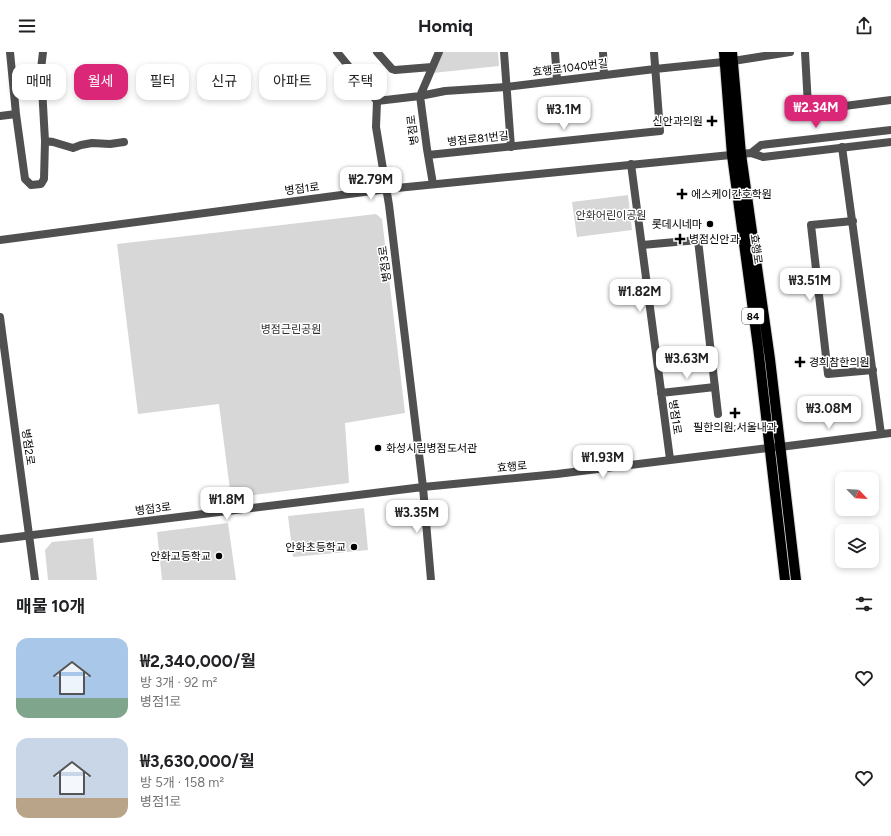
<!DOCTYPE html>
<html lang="ko">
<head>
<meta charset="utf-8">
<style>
  body { margin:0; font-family:Figtree,"Noto Sans KR",sans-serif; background:#f2f2f2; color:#202124; height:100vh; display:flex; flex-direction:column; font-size:15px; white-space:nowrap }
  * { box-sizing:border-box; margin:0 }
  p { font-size:13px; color:#757577 }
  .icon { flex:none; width:22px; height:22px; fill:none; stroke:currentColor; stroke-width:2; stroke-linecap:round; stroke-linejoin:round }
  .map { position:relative; height:528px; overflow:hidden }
  .side { display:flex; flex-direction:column; background:#fff; flex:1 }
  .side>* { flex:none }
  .banner { position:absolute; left:12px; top:12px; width:400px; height:36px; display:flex; gap:8px }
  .needle { width:26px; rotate:115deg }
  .tools { position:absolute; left:835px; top:420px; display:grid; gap:8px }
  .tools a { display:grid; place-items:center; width:44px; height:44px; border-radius:8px; background:#fff; box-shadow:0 2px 6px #0003; font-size:20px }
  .price { position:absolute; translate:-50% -34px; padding:0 9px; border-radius:8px; background:#fff; color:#222; font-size:13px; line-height:26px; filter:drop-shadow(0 1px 2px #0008) }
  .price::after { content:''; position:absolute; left:50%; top:24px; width:12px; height:9px; margin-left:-6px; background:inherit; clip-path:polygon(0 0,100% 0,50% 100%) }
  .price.selected { background:#db2777; color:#fff }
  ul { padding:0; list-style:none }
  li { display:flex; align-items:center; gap:12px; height:100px; padding:0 16px }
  li span { display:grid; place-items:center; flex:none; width:112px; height:80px; border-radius:12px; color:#555 }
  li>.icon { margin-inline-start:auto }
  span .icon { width:48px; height:48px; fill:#fffc; stroke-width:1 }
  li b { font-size:17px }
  h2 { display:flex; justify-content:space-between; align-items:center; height:48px; padding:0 16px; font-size:17px }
  .chip { padding:0 14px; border-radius:12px; background:#fff; box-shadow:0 2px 6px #0003; font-size:14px; line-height:36px }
  .chip.selected { background:#db2777; color:#fff }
  header { display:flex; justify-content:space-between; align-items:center; height:52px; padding:0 16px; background:#fff; font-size:18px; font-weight:700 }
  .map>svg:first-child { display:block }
  .green { fill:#d7d7d7 }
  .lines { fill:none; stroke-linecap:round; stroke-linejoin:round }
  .primary-casing { stroke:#dbdbdb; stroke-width:12 }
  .minor { stroke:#505050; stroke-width:8 }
  .tertiary { stroke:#505050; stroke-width:8 }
  .primary { stroke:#000; stroke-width:10 }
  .poi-dot { fill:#000; stroke:#fff; stroke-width:1.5 }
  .labels { text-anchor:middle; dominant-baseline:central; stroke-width:3; stroke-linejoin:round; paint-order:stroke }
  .shield { fill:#fff; stroke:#4c4c4c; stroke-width:1 }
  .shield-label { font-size:10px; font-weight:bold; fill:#000 }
  .street-label { font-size:11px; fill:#000; stroke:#fff }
  .poi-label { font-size:11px; fill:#000; stroke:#fff; text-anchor:end }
  .park-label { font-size:11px; fill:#2e2e2e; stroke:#fff }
</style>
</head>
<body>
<header><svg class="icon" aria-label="menu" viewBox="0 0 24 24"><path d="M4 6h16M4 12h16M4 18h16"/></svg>Homiq<svg class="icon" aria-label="share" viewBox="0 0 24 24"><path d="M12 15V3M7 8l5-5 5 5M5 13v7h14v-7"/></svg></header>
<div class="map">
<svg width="891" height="528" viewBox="0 0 891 528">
  <rect width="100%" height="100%" fill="#fff"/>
  <path class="green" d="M441,0H498L499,14L433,21Z
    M628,143L632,178L577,185L572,150Z
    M376,162L382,167L405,361L345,371L349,431L231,446L219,352L138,362L117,192Z
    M364,456L368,498L293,505L288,464Z
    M228,471L236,528H162L157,480Z
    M93,486L97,528H48L45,498L52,490Z"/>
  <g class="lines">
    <g class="primary-casing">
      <path id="primary" d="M724,0L732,103L758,295L785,528
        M732,0L741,102L770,307L796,528"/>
    </g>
    <path class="minor" d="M377,0L392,17L395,18L432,15
      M504,0L511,95
      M555,0L557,28
      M603,0L604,23
      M805,0L808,54L814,58L891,48
      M377,49L420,44L445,39L506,35L655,17L733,9L790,0
      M16,62L25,127L31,133L41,132L44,127L45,89L41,17L43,0
      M0,64L16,62L10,0
      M45,89L53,90L73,96L81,93L92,91L110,92L124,90
      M842,95L881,382
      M428,103L660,79L654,0
      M631,112L670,407
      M433,132L427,97L420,44L439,0
      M853,169L811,173L828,322L873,318
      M642,193L698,188L718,362
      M661,341L715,335
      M780,395L891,381"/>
    <path class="tertiary" d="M337,0L377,49L376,75L389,153L423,435L431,528
      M751,101L761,93L891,78
      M0,188L387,137L751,101L763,105L891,90
      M0,265L35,528
      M0,487L423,435L557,422L776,395"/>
    <use href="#primary" class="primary"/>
  </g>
  <g class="poi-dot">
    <path d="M710 63h4v4h4v4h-4v4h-4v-4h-4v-4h4z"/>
    <path d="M680 136h4v4h4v4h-4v4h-4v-4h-4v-4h4z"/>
    <circle cx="710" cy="172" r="4"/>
    <path d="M678 181h4v4h4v4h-4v4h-4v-4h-4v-4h4z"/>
    <path d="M798 304h4v4h4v4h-4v4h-4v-4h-4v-4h4z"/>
    <path d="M733 355h4v4h4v4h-4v4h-4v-4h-4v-4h4z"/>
    <circle cx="378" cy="396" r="4"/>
    <circle cx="354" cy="495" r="4"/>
    <circle cx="219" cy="504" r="4"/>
  </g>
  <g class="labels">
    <rect class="shield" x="742" y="256" width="22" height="16" rx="3"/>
    <g class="shield-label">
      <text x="753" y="264">84</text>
    </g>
    <g class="street-label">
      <text transform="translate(570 16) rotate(-7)">효행로1040번길</text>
      <text transform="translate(413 78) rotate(-97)">병점로</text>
      <text transform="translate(478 87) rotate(-6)">병점로81번길</text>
      <text transform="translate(302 137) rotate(-7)">병점1로</text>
      <text transform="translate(756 197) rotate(82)">효행로</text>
      <text transform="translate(385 212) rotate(-97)">병점3로</text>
      <text transform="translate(675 365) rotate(82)">병점1로</text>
      <text transform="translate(28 395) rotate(82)">병점2로</text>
      <text transform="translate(512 415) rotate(-5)">효행로</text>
      <text transform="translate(153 457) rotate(-7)">병점3로</text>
    </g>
    <g class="poi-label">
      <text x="703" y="69">신안과의원</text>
      <text x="691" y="142" text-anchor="start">에스케이간호학원</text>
      <text x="702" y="172">롯데시네마</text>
      <text x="689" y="187" text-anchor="start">병점신안과</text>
      <text x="809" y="310" text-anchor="start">경희참한의원</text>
      <text x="735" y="375" text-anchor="middle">필한의원;서울내과</text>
      <text x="386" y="396" text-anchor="start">화성시립병점도서관</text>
      <text x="346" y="495">안화초등학교</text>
      <text x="211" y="504">안화고등학교</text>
    </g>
    <g class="park-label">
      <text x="611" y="163">안화어린이공원</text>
      <text x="291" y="277">병점근린공원</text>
    </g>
  </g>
</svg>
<div class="tools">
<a><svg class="needle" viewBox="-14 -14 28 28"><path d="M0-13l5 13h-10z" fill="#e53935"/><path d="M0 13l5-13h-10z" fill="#757577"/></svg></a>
<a><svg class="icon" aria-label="layers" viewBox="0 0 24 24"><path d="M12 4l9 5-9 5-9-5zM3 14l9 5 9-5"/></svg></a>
</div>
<b class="price selected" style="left:816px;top:77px">₩2.34M</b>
<b class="price" style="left:564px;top:79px">₩3.1M</b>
<b class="price" style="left:371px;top:149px">₩2.79M</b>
<b class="price" style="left:810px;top:250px">₩3.51M</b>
<b class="price" style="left:640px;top:261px">₩1.82M</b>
<b class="price" style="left:687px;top:328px">₩3.63M</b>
<b class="price" style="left:829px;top:378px">₩3.08M</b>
<b class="price" style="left:603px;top:427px">₩1.93M</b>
<b class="price" style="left:227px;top:469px">₩1.8M</b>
<b class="price" style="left:417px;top:482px">₩3.35M</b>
<div class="banner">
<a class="chip">매매</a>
<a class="chip selected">월세</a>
<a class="chip">필터</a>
<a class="chip">신규</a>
<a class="chip">아파트</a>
<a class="chip">주택</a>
</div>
</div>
<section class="side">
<h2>매물 10개<svg class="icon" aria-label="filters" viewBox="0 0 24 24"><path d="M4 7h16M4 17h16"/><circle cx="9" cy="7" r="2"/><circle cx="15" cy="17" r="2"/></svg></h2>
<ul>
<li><span style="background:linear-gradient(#a9c7e8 75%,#7fa58c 0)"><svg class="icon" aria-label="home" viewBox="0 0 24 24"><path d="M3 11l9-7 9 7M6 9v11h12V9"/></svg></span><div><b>₩2,340,000/월</b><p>방 3개 · 92 m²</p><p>병점1로</p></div><svg class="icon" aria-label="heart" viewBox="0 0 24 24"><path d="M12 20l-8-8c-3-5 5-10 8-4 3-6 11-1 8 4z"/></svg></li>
<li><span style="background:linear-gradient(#c9d6e8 75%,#b9a48a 0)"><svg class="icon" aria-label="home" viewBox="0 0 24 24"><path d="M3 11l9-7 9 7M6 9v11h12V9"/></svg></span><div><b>₩3,630,000/월</b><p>방 5개 · 158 m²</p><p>병점1로</p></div><svg class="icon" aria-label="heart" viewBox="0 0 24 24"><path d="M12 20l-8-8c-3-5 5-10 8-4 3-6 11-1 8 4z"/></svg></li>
</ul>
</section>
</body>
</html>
